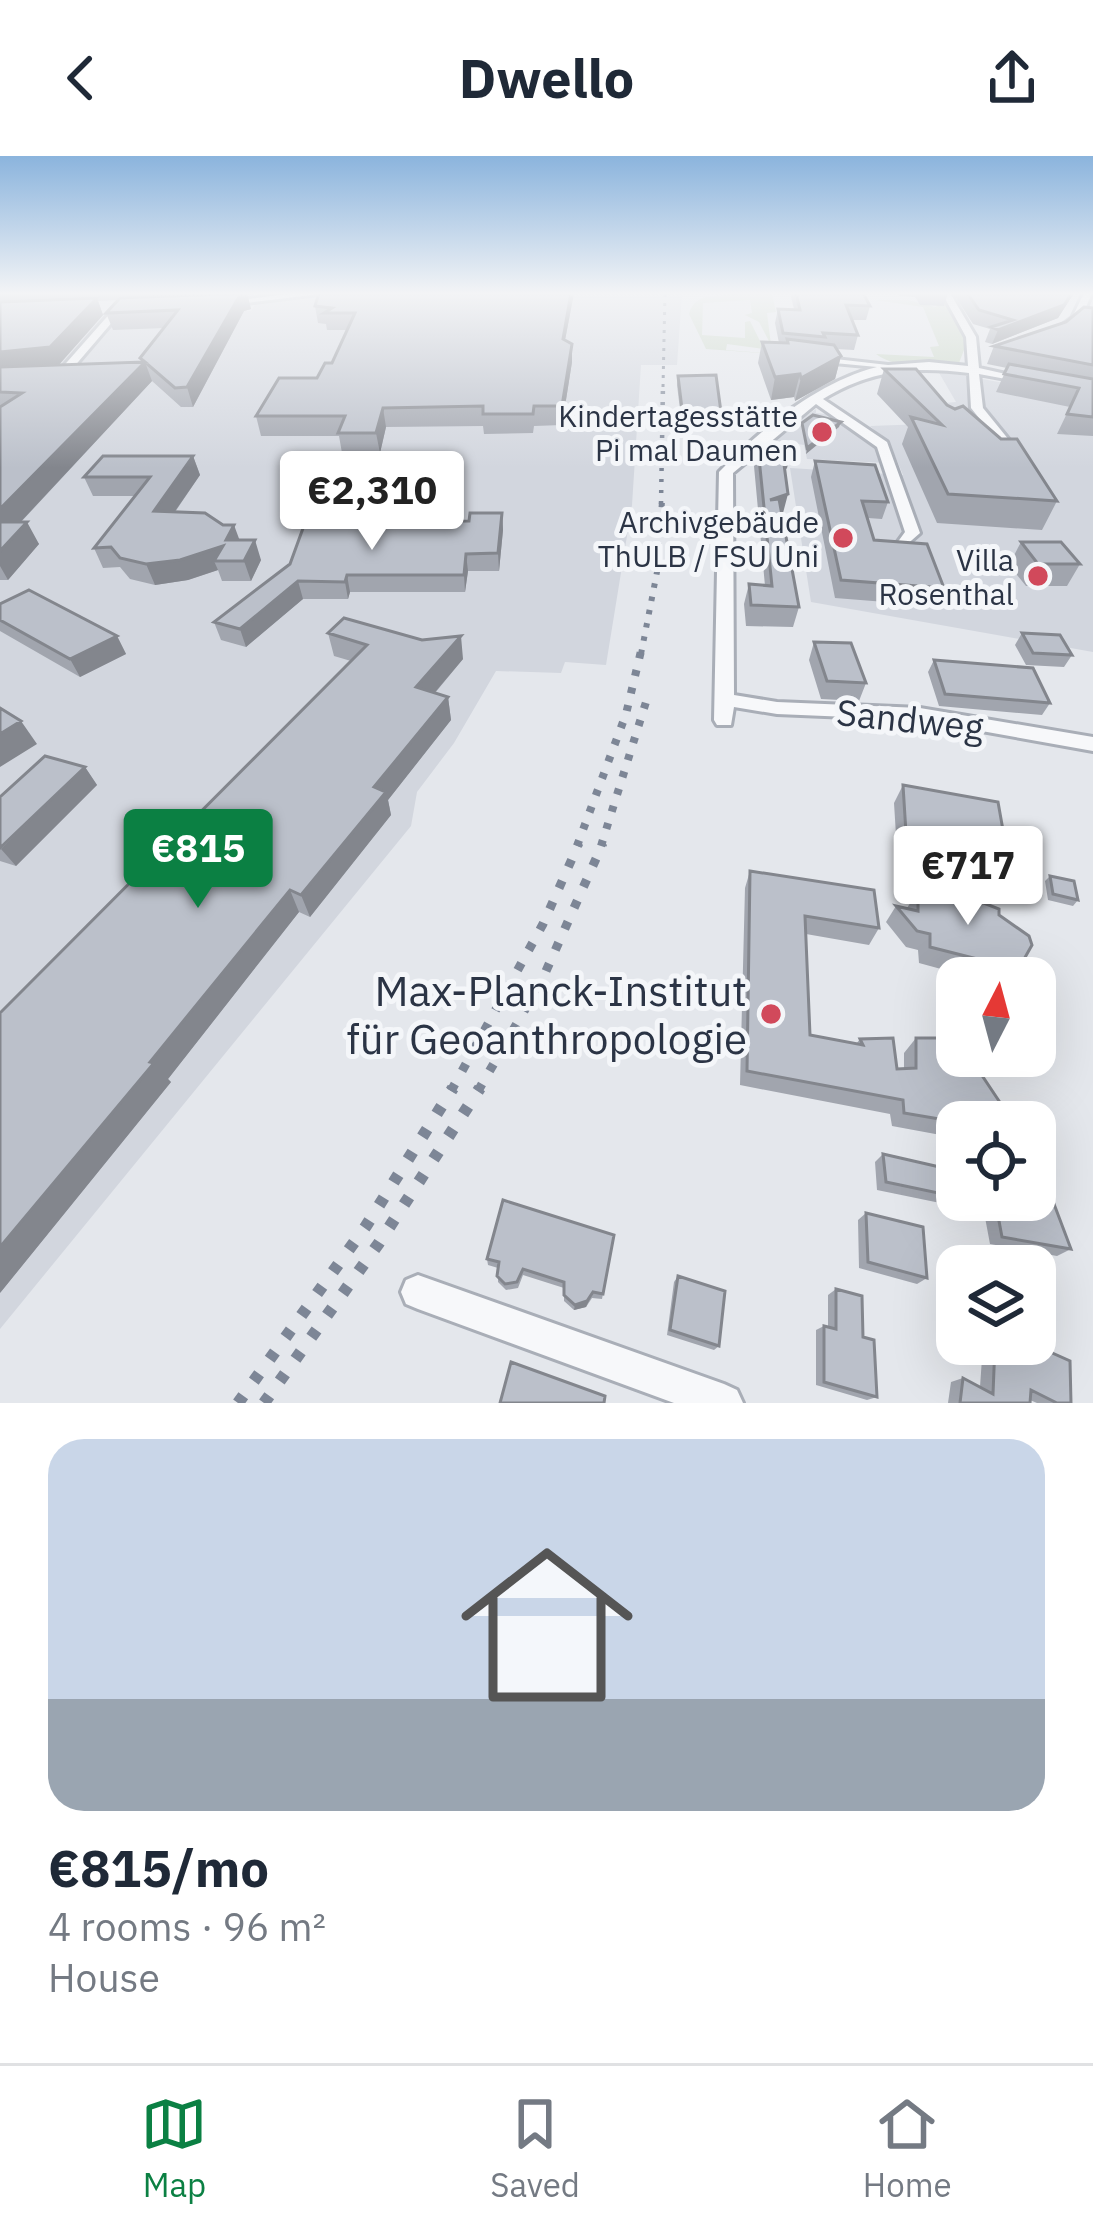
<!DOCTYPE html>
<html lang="en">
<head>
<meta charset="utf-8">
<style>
  body { margin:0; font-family:"IBM Plex Sans",sans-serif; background:#f6f6f7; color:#1f2937; height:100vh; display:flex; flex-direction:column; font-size:45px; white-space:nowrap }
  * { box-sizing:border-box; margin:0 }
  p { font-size:39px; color:#747a83 }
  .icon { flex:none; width:66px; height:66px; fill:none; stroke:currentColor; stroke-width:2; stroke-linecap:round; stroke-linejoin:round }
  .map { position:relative; height:1247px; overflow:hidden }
  .side { display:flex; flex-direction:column; background:#fff; flex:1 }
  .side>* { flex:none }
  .needle { width:78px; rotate:6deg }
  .tools { position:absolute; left:936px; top:801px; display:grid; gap:24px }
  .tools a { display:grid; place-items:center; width:120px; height:120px; border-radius:24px; background:#fff; box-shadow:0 12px 48px #0002; font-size:60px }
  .price { position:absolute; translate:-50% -102px; padding:0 27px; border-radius:12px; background:#fff; color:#222; font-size:39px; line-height:78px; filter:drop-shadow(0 3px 6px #0008) }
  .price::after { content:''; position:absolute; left:50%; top:72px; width:36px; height:27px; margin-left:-18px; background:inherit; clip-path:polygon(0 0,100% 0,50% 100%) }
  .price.selected { background:#0b8043; color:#fff }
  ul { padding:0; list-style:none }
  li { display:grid; align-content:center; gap:24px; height:636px; padding:0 48px }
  li span { display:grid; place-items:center; height:372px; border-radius:36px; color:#555 }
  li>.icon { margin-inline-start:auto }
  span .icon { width:216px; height:216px; fill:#fffc; stroke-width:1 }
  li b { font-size:51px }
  header { display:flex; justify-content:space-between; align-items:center; height:156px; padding:0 48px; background:#fff; font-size:54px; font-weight:700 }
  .menu { display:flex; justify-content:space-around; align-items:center; height:168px; border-top:3px solid #e0e1e3; background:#fff; font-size:33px; color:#747a83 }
  .menu a { display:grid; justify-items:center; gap:6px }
  .menu .selected { color:#0b8043 }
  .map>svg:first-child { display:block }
  .built { fill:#d2d6de }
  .green { fill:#c9d6c5 }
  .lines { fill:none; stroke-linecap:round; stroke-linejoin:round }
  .minor-casing { stroke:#a9aeb7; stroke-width:6 }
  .minor { fill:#f7f8fa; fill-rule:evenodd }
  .rail-far5 { stroke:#7d8696; stroke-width:3; stroke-dasharray:3 6; stroke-linecap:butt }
  .rail-far4 { stroke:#7d8696; stroke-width:4.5; stroke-dasharray:3 8; stroke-linecap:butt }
  .rail-far3 { stroke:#7d8696; stroke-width:6; stroke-dasharray:4.5 9; stroke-linecap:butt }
  .rail-far2 { stroke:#7d8696; stroke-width:8; stroke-dasharray:6 12; stroke-linecap:butt }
  .rail-far1 { stroke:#7d8696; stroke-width:9; stroke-dasharray:8 15; stroke-linecap:butt }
  .rail { stroke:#7d8696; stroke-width:12; stroke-dasharray:9 18; stroke-linecap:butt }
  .wall { fill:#a1a5ae; fill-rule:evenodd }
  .shaded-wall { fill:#83868d }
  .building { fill:#bbc0ca; stroke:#83868d; stroke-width:3 }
  .poi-dot { fill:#d1495b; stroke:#f4f6f9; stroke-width:4.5 }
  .labels { text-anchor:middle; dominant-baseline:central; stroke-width:10; stroke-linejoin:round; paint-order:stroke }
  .far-poi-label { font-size:30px; fill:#2b3445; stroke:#f4f6f9; text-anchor:end }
  .street-label { font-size:36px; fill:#2b3445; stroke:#f4f6f9 }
  .near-poi-label { font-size:42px; fill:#2b3445; stroke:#f4f6f9; text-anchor:end }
</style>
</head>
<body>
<header><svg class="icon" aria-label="back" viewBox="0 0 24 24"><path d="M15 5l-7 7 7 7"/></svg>Dwello<svg class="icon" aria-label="share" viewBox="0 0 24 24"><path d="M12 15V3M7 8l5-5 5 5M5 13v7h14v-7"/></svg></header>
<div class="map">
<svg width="1093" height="1247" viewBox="0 0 1093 1247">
  <rect width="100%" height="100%" fill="#e4e7ec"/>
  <path class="built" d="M338,137H682L677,209H641L632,349L606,509L565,506L561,517L496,515L454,587L417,636L411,670L0,1173V159L251,155L256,147Z
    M938,215L1093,243V496L811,446L790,312L903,319L890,288L870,270L953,267L933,248L956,246Z
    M816,253V257L835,259L875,287L885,307L807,303L804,289L772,284Z"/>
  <path class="green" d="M736,137H779V138H772L776,156L767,157L771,189L759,166L745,159L752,157L750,144L703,147L702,179L745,182V166L750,165L764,193L727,188L726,194L866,205L706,193L689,158C695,135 717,142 736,137Z
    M939,137L967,186L959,207C934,209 896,214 876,198L934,201L930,191L939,190L923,151L875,144H908L936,151Z"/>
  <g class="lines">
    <g class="minor-casing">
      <path id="minor" d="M128,137H137L67,219L0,226V220L60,214Z
        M295,137H327L222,150L218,147Z
        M942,137H950L976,181L979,212L1033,224L1028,227L979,218L983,252L1009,284L999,287L971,252L969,217C914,210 870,214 823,243L887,286L920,377L904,391L897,387L905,376L877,291L816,248L733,317L734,539L777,546L920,552L1093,581V595L920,564L777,558L734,551L731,569H717L714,564L719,316C761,273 818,226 877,211L813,205L809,200L888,209L929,206L968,210L966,181Z
        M1084,137H1092L1081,163L1066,175H1060V171L1072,162Z
        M418,1119L724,1228L737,1234L743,1247H674L418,1153L406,1148L401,1136L406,1124Z"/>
    </g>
    <use href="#minor" class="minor"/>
    <path class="rail-far5" d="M663,231L665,137"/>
    <path class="rail-far4" d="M661,348L663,228"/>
    <path class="rail-far3" d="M641,498L657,416L662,345"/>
    <path class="rail-far2" d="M577,690L626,558L641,495
      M601,690L646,546"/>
    <path class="rail-far1" d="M451,935L543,768L579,687
      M478,935L542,824L603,687"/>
    <path class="rail" d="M238,1247L366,1070L453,932
      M264,1247L379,1087L480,932"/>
  </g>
  <path class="wall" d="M0,137H260L247,139L251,153L244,155L193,251H181L152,225L21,366L39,388L8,424H0ZM118,144L106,157L113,174L164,172L140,202L142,206L58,209L103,159L98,145Z
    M317,137H574L565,184L572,188V206L562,269L534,270L533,277L484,278L483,270L386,271L380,297H342L339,280H261L256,260L317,222L332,207L347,174H327L326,168L318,167L315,150L318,142Z
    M790,137H863L870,150L866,164H852L858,179L854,194L836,193L841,200L835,223L795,245L794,241L771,244L758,207L762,186L779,187L775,167L778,153H794Z
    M897,137H948L944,150L920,149L915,141L899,140Z
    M953,137H1074L1058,162L992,188L985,186L990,173L973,168Z
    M1093,152V280L1057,278L1070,251L996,236L1007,212L987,208L994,190L1066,166Z
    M884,213L947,249L1057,345L1042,374L937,367L902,288L908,271L877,238Z
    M678,220L721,256L720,266L681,262L677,229Z
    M758,292L787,312L785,314L782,358L799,451L793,471L746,470L744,448L749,428L765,430L754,310Z
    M193,300L200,319L175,356L239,384L261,404L251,425H222L218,414L188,424L155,429L130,423L120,411L103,412L94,392L135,340H93L84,321Z
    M815,305L888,346L882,363L868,362L874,384L944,432L936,450L835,442L811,321Z
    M502,357L503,374L499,415H468L465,436H350L348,443H303L246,491L221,484L214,466L356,366L469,365Z
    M1021,386L1080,408L1067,430H1026L1009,409Z
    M0,448L117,480L126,498L80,521L0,475Z
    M328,477L463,503L435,537L448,541L451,564L388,644L391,659L310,761L299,756L168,923L171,926L0,1137L351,505L334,500Z
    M1022,477L1072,499L1064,511L1026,509L1015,489Z
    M814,486L866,527L859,545L821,543L809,504Z
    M934,504L1050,547L1042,559L939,550L928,516Z
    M85,611L97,629L16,710L0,705V641Z
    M903,629L1006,691L994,709L897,695L894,647Z
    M750,715L879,772L869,789L806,778L810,879L856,888L860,883L897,913L904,912V897L916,882L957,966V982L892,970L890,958L740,929L745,732Z
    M1050,720L1078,744L1073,750L1048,744L1045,725Z
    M918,735L966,740L1009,821L974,822L919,807L918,794L906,791L886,766L896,750L907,752Z
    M883,998L957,1015V1044H1035L1071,1093L1057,1100L990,1088L984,1056L877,1034L875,1006Z
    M866,1057L927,1122L917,1128L859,1112L858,1064Z
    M614,1079L602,1143L592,1142L586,1151L574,1154L564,1145V1132L523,1119L518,1132L506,1134L498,1126V1112L488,1109L487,1103Z
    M678,1120L719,1190L714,1194L667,1179L674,1126Z
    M836,1133L863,1181L877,1241L867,1244L816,1229V1174L824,1170L828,1171V1139Z
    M983,1188H1032L1071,1247H1037L1030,1244V1247H948L951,1226L963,1222L980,1231Z"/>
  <path class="shaded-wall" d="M247,137L251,153L244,155L193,251L187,231L240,139Z
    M571,137H574L562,200L563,183Z
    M1072,137H1074L1058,162L992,188L998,174Z
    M97,142L103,159L58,210L0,215V196Z
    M572,188V206L562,269V250Z
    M841,200L835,223L795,245L801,222Z
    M145,206L152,225L0,388V353Z
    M800,218L794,241L771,244L775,221Z
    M383,252L386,271L380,297L376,277Z
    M841,266L839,271L806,298L807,292Z
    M792,294L787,312L779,319L783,301Z
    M193,300L200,319L162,374L154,355Z
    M788,338L783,357L765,363L770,344Z
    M502,357L503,374L499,415L498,397Z
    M27,366L39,388L8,424L0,410V395Z
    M234,369L241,388L226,384Z
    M255,384L261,404L251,425L244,405Z
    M223,390L214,405L218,414L188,424L155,429L146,408Z
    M466,398L468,415L465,436L464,419Z
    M347,419L350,436L348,443L345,426Z
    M298,425L303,443L246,491L240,473Z
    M117,480L126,498L80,521L70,503Z
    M461,480L463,503L420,554L416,531Z
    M448,541L451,564L388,644L391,659L310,761L301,739L374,631Z
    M21,565L37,588L0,611V578Z
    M85,611L97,629L16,710L1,693Z
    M290,734L299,756L168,923L171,926L0,1137V1091Z
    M1023,805L1009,821L990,822L1001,809Z
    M593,1136L586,1151L574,1154L575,1149Z"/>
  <path class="building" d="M246,137L240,139L187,231L175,232L145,206L0,353V251L22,237L0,236V211L145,206L140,202L178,154L106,157L120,142Z
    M319,137H571L563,183L572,188L562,250H534L533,258H483V250L383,252L376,277H338L345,260H256L279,222H317L325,207H332L355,157H324L332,152L315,150Z
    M796,137H863L870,150L846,149L858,179L823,177L825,181L783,177L778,153L800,154Z
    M967,137H1072L1064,149L998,174L991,171L1013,164L979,154Z
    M97,142L50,191L0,196V146Z
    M1084,151L1093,152V209L994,190L1066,166Z
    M787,183L834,189L841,200L801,222L800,218L775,221L762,186L788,187Z
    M1009,208L1093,223V261L1067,258L1079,232L1004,218Z
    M884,213H916L947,249L955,253L963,250L1001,283H1017L1057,345L948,338L911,261L942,269Z
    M716,219L721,256L682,253L678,220Z
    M813,259L841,266L807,292L802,267Z
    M758,292L792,294L783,301L788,338L770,344L779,343L799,451L751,449L749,428L772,430Z
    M103,300H193L154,355L205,357L223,369H234L226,384H255L244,405H214L223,390L180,404L146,408L120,402L111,391L94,392L150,321H84Z
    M815,305L875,309L888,346L862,345L874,384L927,388L944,432L841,424Z
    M310,353H353L348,366L469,365L470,357H502L498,397L466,398L464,419H347L345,426L298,425L240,473L214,466L290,408Z
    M0,366H27L0,395Z
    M1021,386H1061L1080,408H1038Z
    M29,434L117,480L70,503L0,464V448Z
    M344,462L422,484L461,480L416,531L448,541L374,631L386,636L301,739L290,734L150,906L154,907L0,1091V857L367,489L328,477Z
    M1022,477L1060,479L1072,499L1033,497Z
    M814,486L851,487L866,527L827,525Z
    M934,504L1033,512L1050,547L945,538Z
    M0,552L21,565L0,578Z
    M45,600L85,611L0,692V641Z
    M903,629L998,646L1006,691L906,677Z
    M750,715L874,734L879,772L805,760L810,879L863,889L860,883L893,882L897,913L916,912V882H957V900H969L1013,966H957L904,957L903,944L747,915Z
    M1050,720L1074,725L1078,744L1053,738Z
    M918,735L966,740L999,753V759L1029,780L1032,789L1023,805L1001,809L930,791V778L917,775L896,750L918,755Z
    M883,998L957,1015V1041L886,1026Z
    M1035,1030L1048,1032L1071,1093L1002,1081L996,1049L972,1044H1035Z
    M503,1044L614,1079L603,1138L593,1136L587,1145L575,1149L564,1139V1126L523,1113L517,1126L505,1128L497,1120L499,1106L487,1103Z
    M866,1057L923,1071L927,1122L868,1106Z
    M678,1120L725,1135L719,1190L670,1174Z
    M836,1133L862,1140L863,1181L874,1184L877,1241L824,1226V1170L836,1173Z
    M995,1188H1032L1070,1205L1071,1247H1057L1031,1234L1030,1247H960L963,1222L993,1238Z
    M511,1206L605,1240L604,1247H500Z"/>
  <linearGradient id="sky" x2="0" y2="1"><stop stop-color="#8bb4dd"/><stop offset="0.44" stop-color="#f3f4f6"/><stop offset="1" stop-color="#f3f4f6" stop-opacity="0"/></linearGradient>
  <rect width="1093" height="312" fill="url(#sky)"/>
  <g class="poi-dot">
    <circle cx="822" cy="276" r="12"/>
    <circle cx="843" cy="382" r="12"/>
    <circle cx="1038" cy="420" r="12"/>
    <circle cx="771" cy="858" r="12"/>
  </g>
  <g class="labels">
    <g class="far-poi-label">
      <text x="798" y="259">Kindertagesstätte<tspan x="798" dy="34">Pi mal Daumen</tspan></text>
      <text x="819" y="365">Archivgebäude<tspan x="819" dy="34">ThULB / FSU Uni</tspan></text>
      <text x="1014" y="403">Villa<tspan x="1014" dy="34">Rosenthal</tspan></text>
    </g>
    <g class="street-label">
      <text transform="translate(910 563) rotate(6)">Sandweg</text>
    </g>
    <g class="near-poi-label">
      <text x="747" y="834">Max-Planck-Institut<tspan x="747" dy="48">für Geoanthropologie</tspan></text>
    </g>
  </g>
</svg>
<div class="tools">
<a><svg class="needle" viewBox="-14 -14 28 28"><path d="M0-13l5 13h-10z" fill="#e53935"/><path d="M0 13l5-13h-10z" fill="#747a83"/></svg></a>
<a><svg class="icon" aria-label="locate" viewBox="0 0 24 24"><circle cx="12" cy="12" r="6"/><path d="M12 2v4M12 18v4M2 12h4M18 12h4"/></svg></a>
<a><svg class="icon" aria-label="layers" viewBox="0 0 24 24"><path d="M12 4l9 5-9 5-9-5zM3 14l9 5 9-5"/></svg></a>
</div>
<b class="price" style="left:372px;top:397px">€2,310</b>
<b class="price selected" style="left:198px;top:755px">€815</b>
<b class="price" style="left:968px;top:772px">€717</b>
</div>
<section class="side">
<ul>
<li><span style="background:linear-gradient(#c9d6e8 70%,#9aa5b1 0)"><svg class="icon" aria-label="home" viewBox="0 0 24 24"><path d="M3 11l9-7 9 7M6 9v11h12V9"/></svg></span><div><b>€815/mo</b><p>4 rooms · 96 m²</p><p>House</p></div></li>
</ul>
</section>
<nav class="menu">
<a class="selected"><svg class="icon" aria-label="map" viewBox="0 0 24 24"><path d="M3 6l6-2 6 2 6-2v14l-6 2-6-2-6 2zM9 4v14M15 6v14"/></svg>Map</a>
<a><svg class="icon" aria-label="saved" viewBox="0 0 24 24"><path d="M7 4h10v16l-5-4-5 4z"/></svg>Saved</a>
<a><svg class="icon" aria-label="home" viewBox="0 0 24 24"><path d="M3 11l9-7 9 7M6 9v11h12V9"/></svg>Home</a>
</nav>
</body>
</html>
